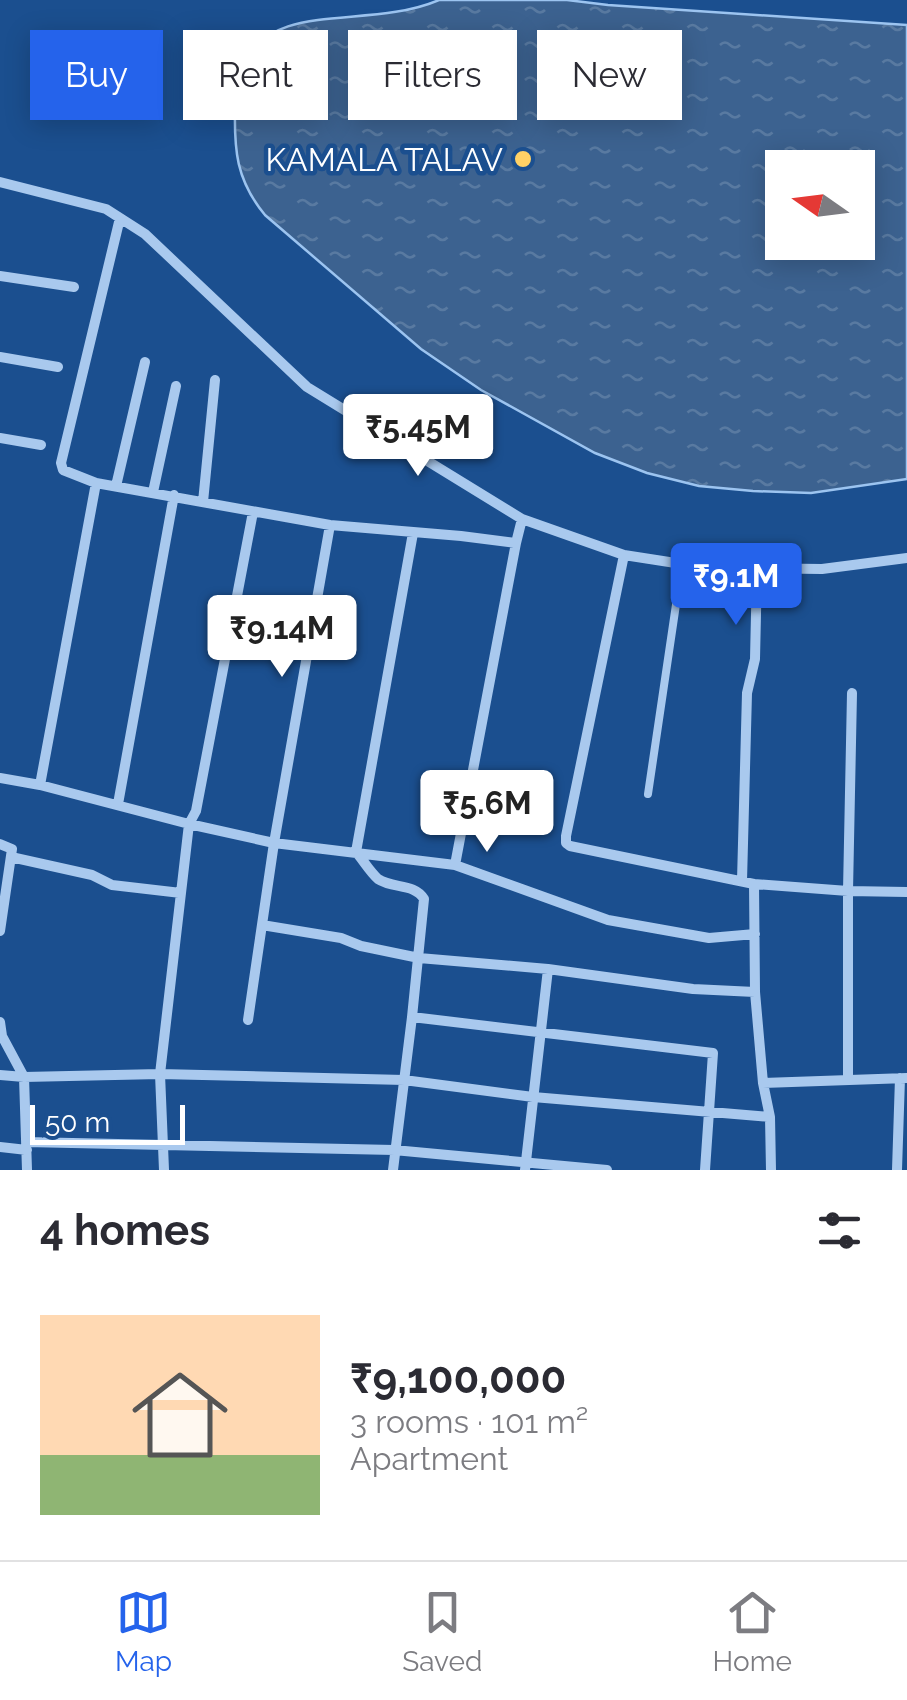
<!DOCTYPE html>
<html lang="en">
<head>
<meta charset="utf-8">
<style>
  body { margin:0; font-family:Raleway,sans-serif; background:#f7f7f7; color:#2b2b33; height:100vh; display:flex; flex-direction:column; font-size:38px; white-space:nowrap }
  * { box-sizing:border-box; margin:0 }
  p { font-size:32px; color:#7c7c81 }
  .icon { flex:none; width:55px; height:55px; fill:none; stroke:currentColor; stroke-width:2; stroke-linecap:round; stroke-linejoin:round }
  .map { position:relative; height:1170px; overflow:hidden }
  .drawer { display:flex; flex-direction:column; background:#fff; flex:1 }
  .drawer>* { flex:none }
  .guide { position:absolute; left:30px; top:30px; width:848px; height:90px; display:flex; gap:20px }
  .needle { width:65px; rotate:284deg }
  .fabs { position:absolute; left:765px; top:150px; display:grid; gap:20px }
  .fabs a { display:grid; place-items:center; width:110px; height:110px; border-radius:0px; background:#fff; box-shadow:0 5px 25px #0003; font-size:50px }
  .scale { position:absolute; left:30px; bottom:25px; width:155px; box-sizing:border-box; padding-left:10px; border:5px solid #fff; border-top:0; font-size:28px; line-height:35px; white-space:nowrap; color:#fff; -webkit-text-stroke:8px #1b4f8f; paint-order:stroke }
  .price { position:absolute; translate:-50% -85px; padding:0 22px; border-radius:10px; background:#fff; color:#222; font-size:32px; line-height:65px; filter:drop-shadow(0 2px 5px #0008) }
  .price::after { content:''; position:absolute; left:50%; top:60px; width:30px; height:22px; margin-left:-15px; background:inherit; clip-path:polygon(0 0,100% 0,50% 100%) }
  .price.on { background:#2563eb; color:#fff }
  ul { padding:0; list-style:none }
  li { display:flex; align-items:center; gap:30px; height:250px; padding:0 40px }
  li+li { border-top:2px solid #e1e1e2 }
  li span { display:grid; place-items:center; flex:none; width:280px; height:200px; border-radius:0px; color:#555 }
  li>.icon { margin-inline-start:auto }
  span .icon { width:120px; height:120px; fill:#fffc; stroke-width:1 }
  li b { font-size:42px }
  h2 { display:flex; justify-content:space-between; align-items:center; height:120px; padding:0 40px; font-size:42px }
  .pill { padding:0 35px; border-radius:0px; background:#fff; box-shadow:0 5px 25px #0003; font-size:35px; line-height:90px }
  .pill.on { background:#2563eb; color:#fff }
  .dock { display:flex; justify-content:space-around; align-items:center; height:140px; border-top:2px solid #e1e1e2; background:#fff; font-size:28px; color:#7c7c81 }
  .dock a { display:grid; justify-items:center; gap:5px }
  .dock .on { color:#2563eb }
  .map>svg:first-child { display:block }
  .water { fill:url(#water-ripples); stroke:#9cc4f0; stroke-width:2.5; fill-rule:evenodd }
  .lines { fill:none; stroke-linecap:round; stroke-linejoin:round }
  .service { stroke:#a9c9ee; stroke-width:8 }
  .minor { stroke:#a9c9ee; stroke-width:10 }
  .poi-dot { fill:#ffd166; stroke:#1b4f8f; stroke-width:4 }
  .labels { text-anchor:middle; dominant-baseline:central; stroke-width:9; stroke-linejoin:round; paint-order:stroke }
  .poi-label { font-size:32px; fill:#fff; stroke:#1b4f8f; text-anchor:end }
</style>
</head>
<body>
<div class="map">
<svg width="907" height="1170" viewBox="0 0 907 1170">
  <defs>
    <pattern id="water-ripples" width="26" height="14" patternUnits="userSpaceOnUse" patternTransform="scale(2.5)"><rect width="26" height="14" fill="#3c6290"/><path d="M2 4q2-2 4 0t4 0M15 11q2-2 4 0t4 0" fill="none" stroke="#597aa1"/></pattern>
  </defs>
  <rect width="100%" height="100%" fill="#1b4f8f"/>
  <path class="water" d="M439,0H567L608,5L907,25V479L811,493L753,491L699,486L647,473L595,453L481,390L421,349L265,215C236,180 234,150 235,106C236,91 242,75 246,61C275,0 369,30 439,0ZM782,168H858V242H782Z"/>
  <g class="lines">
    <path class="service" d="M648,794L682,564"/>
    <path class="minor" d="M0,182L106,209L145,234L307,387L522,519L624,555L682,564L738,568L822,569L907,558
      M120,218L61,463L63,470L96,483L330,525L461,536L516,543L522,519
      M0,276L74,287
      M0,357L58,367
      M0,438L41,445
      M116,486L145,362
      M153,492L176,386
      M203,502L215,380
      M253,512L196,811L189,824L274,843L455,865L608,920L709,938L755,934
      M624,555L566,836V843L570,846L754,884
      M0,778L40,785L189,824L160,1074L164,1170
      M40,785L96,483
      M118,804L174,495
      M0,844L12,849L0,931
      M11,857L92,875L112,885L181,893
      M455,865L516,543
      M742,881L747,693L755,659L757,568
      M907,892L848,891L754,884L755,992L763,1083L907,1078
      M262,925L341,938L361,946L419,958L548,969L693,989L755,992
      M412,1017L424,899C414,883 393,889 378,879C370,872 363,860 356,852L413,533
      M248,1020L274,843L330,525
      M0,1022L2,1036L24,1077L27,1170
      M0,1075L24,1077L160,1074L404,1080L533,1097L770,1117
      M848,1079V891L852,693
      M763,1083L770,1117L771,1170
      M26,1142L394,1150L607,1170
      M0,1147L27,1150
      M393,1170L412,1017L713,1053L705,1170
      M525,1170L548,969
      M897,1170L900,1078"/>
  </g>
  <circle class="poi-dot" cx="523" cy="159" r="10"/>
  <g class="labels">
    <g class="poi-label">
      <text x="503" y="159">KAMALA TALAV</text>
    </g>
  </g>
</svg>
<div class="fabs">
<a><svg class="needle" viewBox="-14 -14 28 28"><path d="M0-13l5 13h-10z" fill="#e53935"/><path d="M0 13l5-13h-10z" fill="#7c7c81"/></svg></a>
</div>
<div class="scale">50 m</div>
<b class="price" style="left:418px;top:479px">₹5.45M</b>
<b class="price on" style="left:736px;top:628px">₹9.1M</b>
<b class="price" style="left:282px;top:680px">₹9.14M</b>
<b class="price" style="left:487px;top:855px">₹5.6M</b>
<div class="guide">
<a class="pill on">Buy</a>
<a class="pill">Rent</a>
<a class="pill">Filters</a>
<a class="pill">New</a>
</div>
</div>
<section class="drawer">
<h2>4 homes<svg class="icon" aria-label="filters" viewBox="0 0 24 24"><path d="M4 7h16M4 17h16"/><circle cx="9" cy="7" r="2"/><circle cx="15" cy="17" r="2"/></svg></h2>
<ul>
<li><span style="background:linear-gradient(#ffd9b3 70%,#8fb573 0)"><svg class="icon" aria-label="home" viewBox="0 0 24 24"><path d="M3 11l9-7 9 7M6 9v11h12V9"/></svg></span><div><b>₹9,100,000</b><p>3 rooms · 101 m²</p><p>Apartment</p></div></li>
</ul>
</section>
<nav class="dock">
<a class="on"><svg class="icon" aria-label="map" viewBox="0 0 24 24"><path d="M3 6l6-2 6 2 6-2v14l-6 2-6-2-6 2zM9 4v14M15 6v14"/></svg>Map</a>
<a><svg class="icon" aria-label="saved" viewBox="0 0 24 24"><path d="M7 4h10v16l-5-4-5 4z"/></svg>Saved</a>
<a><svg class="icon" aria-label="home" viewBox="0 0 24 24"><path d="M3 11l9-7 9 7M6 9v11h12V9"/></svg>Home</a>
</nav>
</body>
</html>
